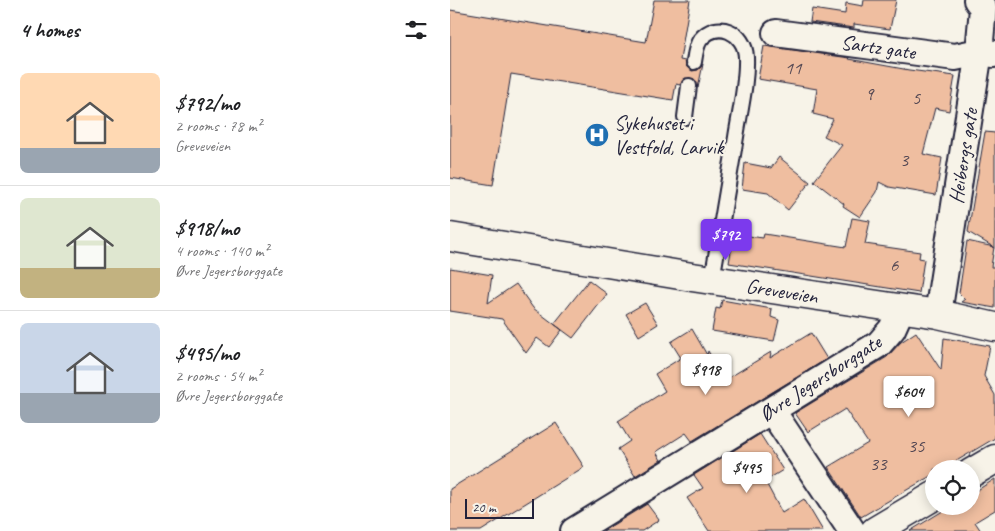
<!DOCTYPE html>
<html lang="en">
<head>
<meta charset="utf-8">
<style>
  body { margin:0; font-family:Caveat,sans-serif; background:#f6f6f6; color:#202124; height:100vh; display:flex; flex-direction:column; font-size:19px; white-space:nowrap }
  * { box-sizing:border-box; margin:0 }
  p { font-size:16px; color:#757577 }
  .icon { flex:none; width:28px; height:28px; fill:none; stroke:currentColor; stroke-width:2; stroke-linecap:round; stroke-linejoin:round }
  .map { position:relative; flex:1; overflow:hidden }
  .side { display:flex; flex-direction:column; background:#fff; width:450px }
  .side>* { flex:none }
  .buttons { position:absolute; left:475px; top:460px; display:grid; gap:10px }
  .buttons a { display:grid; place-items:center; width:55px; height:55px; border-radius:50%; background:#fff; box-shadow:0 2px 12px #0003; font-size:25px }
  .scale { position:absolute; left:15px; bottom:12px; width:69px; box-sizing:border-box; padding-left:5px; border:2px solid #22223b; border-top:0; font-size:14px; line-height:18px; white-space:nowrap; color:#22223b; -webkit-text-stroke:4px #f7f3e8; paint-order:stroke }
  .price { position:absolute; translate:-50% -42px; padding:0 11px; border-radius:5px; background:#fff; color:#222; font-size:16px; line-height:32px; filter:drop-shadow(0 1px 2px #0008) }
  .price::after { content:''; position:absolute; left:50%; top:30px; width:15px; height:11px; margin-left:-8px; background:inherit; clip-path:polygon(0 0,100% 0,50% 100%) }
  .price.current { background:#7c3aed; color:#fff }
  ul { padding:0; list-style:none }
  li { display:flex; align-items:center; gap:15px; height:125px; padding:0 20px }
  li+li { border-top:1px solid #e0e0e0 }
  li span { display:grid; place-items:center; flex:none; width:140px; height:100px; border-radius:8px; color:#555 }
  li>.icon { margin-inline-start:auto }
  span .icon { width:60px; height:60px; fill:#fffc; stroke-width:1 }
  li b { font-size:21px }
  h2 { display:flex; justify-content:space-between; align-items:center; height:60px; padding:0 20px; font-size:21px }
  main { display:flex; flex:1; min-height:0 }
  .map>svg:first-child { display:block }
  .building { fill:#efbea0; stroke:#22223b }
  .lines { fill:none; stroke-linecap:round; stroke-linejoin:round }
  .service-casing { stroke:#22223b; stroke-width:18 }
  .minor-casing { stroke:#22223b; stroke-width:30 }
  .tertiary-casing { stroke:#22223b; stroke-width:31 }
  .secondary-casing { stroke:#22223b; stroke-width:31 }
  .service { stroke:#f7f3e8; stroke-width:14 }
  .minor { stroke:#f7f3e8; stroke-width:26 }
  .tertiary { stroke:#f7f3e8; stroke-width:28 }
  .secondary { stroke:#f7f3e8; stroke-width:28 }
  .labels { text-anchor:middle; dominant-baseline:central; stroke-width:4.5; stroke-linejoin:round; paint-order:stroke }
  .number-label { font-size:19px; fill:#554954 }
  .street-label { font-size:21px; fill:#22223b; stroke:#f7f3e8 }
  .poi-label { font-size:21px; fill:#22223b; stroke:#f7f3e8; text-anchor:start }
</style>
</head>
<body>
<main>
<section class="side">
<h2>4 homes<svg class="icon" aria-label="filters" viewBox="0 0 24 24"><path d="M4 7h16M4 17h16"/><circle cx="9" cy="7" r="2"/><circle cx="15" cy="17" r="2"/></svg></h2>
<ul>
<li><span style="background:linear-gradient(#ffd9b3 75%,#9aa5b1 0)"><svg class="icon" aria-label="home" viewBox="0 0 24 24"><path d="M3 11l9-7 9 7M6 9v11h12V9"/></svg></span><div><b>$792/mo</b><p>2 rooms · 78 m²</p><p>Greveveien</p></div></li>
<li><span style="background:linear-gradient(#dfe7d0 70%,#c2b280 0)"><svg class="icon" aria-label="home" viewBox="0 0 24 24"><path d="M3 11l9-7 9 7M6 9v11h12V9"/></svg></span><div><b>$918/mo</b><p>4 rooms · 140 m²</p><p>Øvre Jegersborggate</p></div></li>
<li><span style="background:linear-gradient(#c9d6e8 70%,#9aa5b1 0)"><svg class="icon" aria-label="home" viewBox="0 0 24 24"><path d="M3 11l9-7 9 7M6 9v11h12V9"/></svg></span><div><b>$495/mo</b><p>2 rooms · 54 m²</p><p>Øvre Jegersborggate</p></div></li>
</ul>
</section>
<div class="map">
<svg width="545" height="531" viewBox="0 0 545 531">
  <rect width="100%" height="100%" fill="#f7f3e8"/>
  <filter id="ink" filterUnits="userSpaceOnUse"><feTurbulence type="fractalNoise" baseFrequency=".02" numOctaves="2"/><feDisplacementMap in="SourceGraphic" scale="10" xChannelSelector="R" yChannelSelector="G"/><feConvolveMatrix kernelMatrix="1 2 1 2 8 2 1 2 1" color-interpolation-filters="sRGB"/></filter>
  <g filter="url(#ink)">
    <path class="building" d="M204,0H240L230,60L235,61L236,66L242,71L248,70L253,64L248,88L244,79L235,78L230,85L226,84L223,100L61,74L43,185L0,178V10L196,42Z
      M414,0H446L440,29L404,24V28L360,22L362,9L395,14L396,3L413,6Z
      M314,46L400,58L399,59L459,70L505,76L499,111L485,108L473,154L492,158L486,195L439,187L429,182L427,192L410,217L393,206L394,204L364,181L392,145L374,136L383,119L363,114L367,89L308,79Z
      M535,132L545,133V248L518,232Z
      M329,157L360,182L338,210L318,193L292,189L295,163L321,168Z
      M402,218L420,221L415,244L470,252L469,258L474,259L469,293L279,263L284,234L313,238L314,234L396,247Z
      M517,241L544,247L541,267H545V308L511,302L515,299L509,293Z
      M0,268L42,275L38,303L66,284L83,308L112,330L99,347L87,338L76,353L52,319L0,311Z
      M139,280L157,294L123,338L104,324Z
      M272,300L322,309L321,317L329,320L324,341L262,331L266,308L270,309Z
      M195,303L208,324L189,336L176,314Z
      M242,329L257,355L258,351L275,380L321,352L320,358L361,333L377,359L242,441L236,433L206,452L211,460L185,476L168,449L180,441L168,421L215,391L205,374L231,358L221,342Z
      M466,332L491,370L494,338L540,346L534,376L545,395V438L493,469H484V474L411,517L378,467L418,443L395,409L358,432L345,413L437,357L451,342Z
      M106,423L134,467L31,531H0V489Z
      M310,434L333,470L315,481L332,513L354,499L373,531H259L237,498L253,488L244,475Z
      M545,479V510L525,522L531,531H460L501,506H521V494Z
      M197,504L209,520L192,531H153Z"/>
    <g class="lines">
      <g class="service-casing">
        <path id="service" d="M244,62C245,55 246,46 250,40C267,19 295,32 296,57C297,83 290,111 286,137C278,185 270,232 262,280
          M235,117L239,86"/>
      </g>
      <g class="minor-casing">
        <path id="minor" d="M326,33L505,57L529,52L544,54
          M488,314L529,52L533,8L527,0
          M322,411L402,531
          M124,531L429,344L442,329L451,309"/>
      </g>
      <g class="tertiary-casing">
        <path id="tertiary" d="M0,237L242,277L488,314L545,327"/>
      </g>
      <g class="secondary-casing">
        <path id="secondary" d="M521,473L545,459
          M425,531L484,496"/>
      </g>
      <use href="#service" class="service"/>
      <use href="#minor" class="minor"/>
      <use href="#tertiary" class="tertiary"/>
      <use href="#secondary" class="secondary"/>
    </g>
  </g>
  <defs>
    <g id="hospital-disc" transform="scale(1.25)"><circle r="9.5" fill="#1f6fb2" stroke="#f7f3e8"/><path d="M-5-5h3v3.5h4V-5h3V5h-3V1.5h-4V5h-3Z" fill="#fff"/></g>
  </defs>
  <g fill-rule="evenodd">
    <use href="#hospital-disc" x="147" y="135"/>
  </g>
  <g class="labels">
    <g class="number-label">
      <text x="343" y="68">11</text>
      <text x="419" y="94">9</text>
      <text x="466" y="98">5</text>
      <text x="454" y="160">3</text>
      <text x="444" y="265">6</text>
      <text x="466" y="446">35</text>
      <text x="428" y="464">33</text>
    </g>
    <g class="street-label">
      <text transform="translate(428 47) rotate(8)">Sartz gate</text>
      <text transform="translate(513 156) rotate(-81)">Heibergs gate</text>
      <text transform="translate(332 291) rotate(9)">Greveveien</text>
      <text transform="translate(370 378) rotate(-33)">Øvre Jegersborggate</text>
    </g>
    <g class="poi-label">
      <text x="164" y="123">Sykehuset i<tspan x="164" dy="24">Vestfold, Larvik</tspan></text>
    </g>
  </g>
</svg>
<div class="buttons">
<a><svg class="icon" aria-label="locate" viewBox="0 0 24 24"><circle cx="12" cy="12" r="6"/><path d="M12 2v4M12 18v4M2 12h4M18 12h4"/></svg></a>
</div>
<div class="scale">20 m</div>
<b class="price current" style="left:276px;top:261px">$792</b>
<b class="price" style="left:256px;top:396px">$918</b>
<b class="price" style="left:459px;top:418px">$604</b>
<b class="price" style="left:297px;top:494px">$495</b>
</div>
</main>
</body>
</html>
